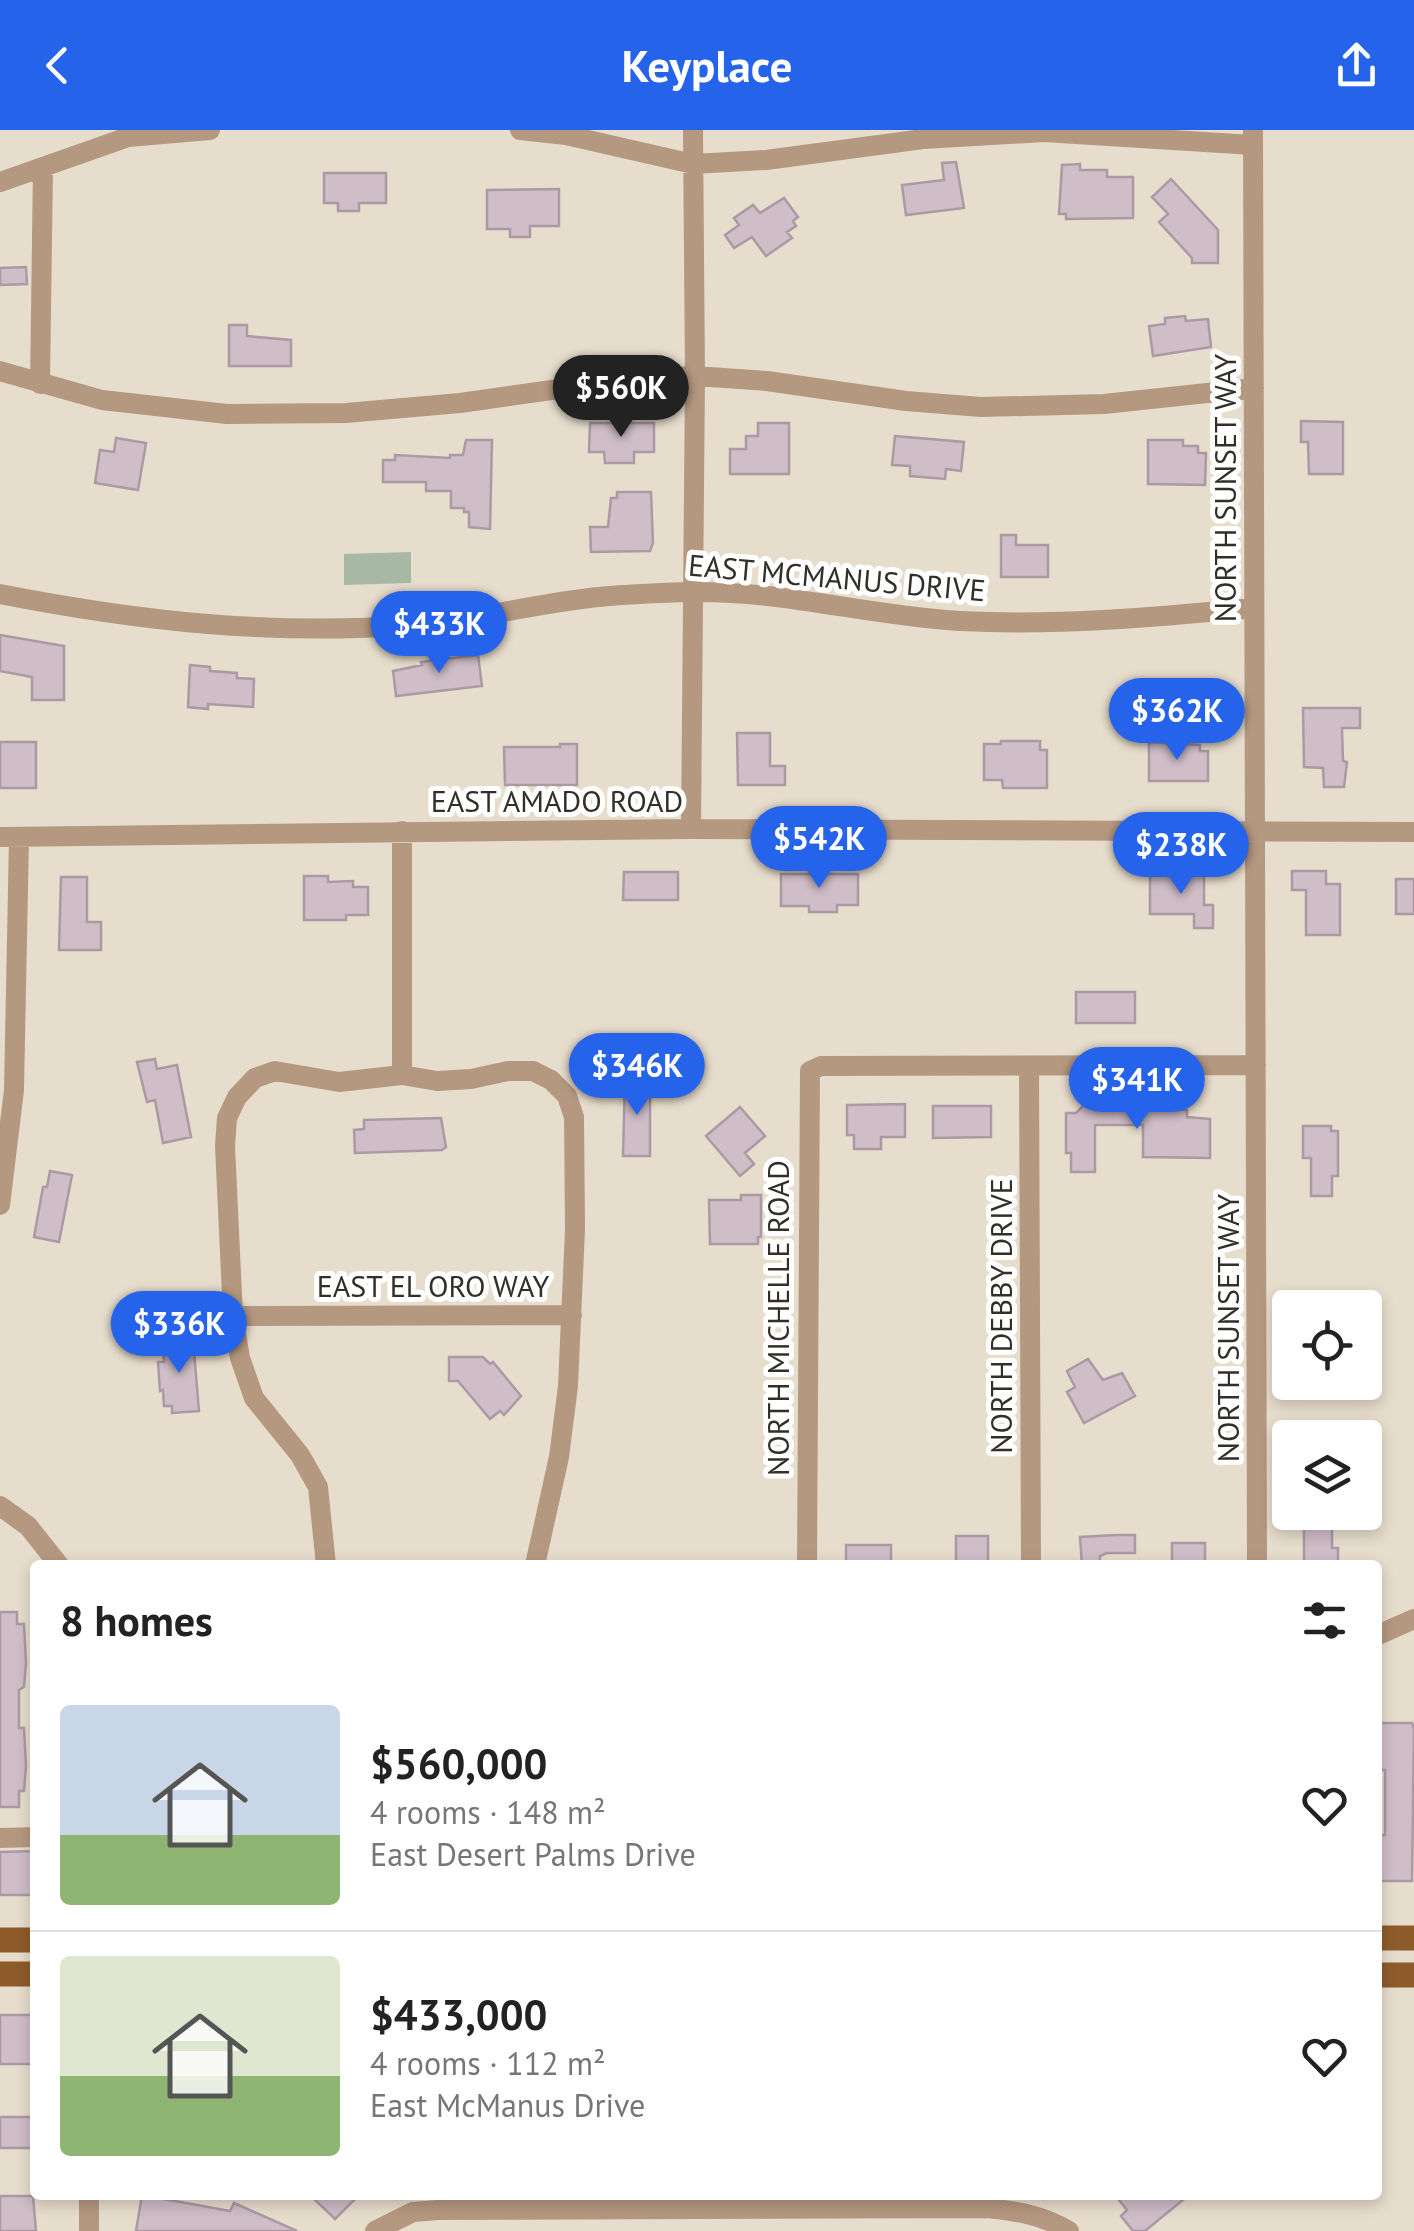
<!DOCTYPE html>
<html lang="en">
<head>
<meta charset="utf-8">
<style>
  body { margin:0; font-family:"PT Sans",sans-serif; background:#f6f6f6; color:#222; height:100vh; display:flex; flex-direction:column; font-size:38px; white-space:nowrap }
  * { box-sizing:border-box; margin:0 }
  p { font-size:32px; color:#767676 }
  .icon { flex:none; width:55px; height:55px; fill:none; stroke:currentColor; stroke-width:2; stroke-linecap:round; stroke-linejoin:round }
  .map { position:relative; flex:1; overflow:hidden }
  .sheet { position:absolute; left:30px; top:1430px; width:1352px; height:640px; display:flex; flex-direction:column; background:#fff; border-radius:10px; box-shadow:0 5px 15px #0003 }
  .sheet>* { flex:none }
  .controls { position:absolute; left:1272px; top:1160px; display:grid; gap:20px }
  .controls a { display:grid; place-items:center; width:110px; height:110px; border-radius:10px; background:#fff; box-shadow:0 5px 15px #0003; font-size:50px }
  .price { position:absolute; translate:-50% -85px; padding:0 22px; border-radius:35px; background:#2563eb; color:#fff; font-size:32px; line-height:65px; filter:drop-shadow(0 2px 5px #0008) }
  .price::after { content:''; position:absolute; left:50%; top:60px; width:30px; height:22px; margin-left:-15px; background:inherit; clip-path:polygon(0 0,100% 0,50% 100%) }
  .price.active { background:#222; color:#fff }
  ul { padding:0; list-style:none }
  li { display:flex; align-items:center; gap:30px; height:250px; padding:0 30px }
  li+li { border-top:2px solid #e0e0e0 }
  li span { display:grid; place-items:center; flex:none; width:280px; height:200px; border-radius:10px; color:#555 }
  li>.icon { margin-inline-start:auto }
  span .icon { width:120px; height:120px; fill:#fffc; stroke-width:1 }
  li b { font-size:42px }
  h2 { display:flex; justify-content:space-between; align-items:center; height:120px; padding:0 30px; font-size:42px }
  header { display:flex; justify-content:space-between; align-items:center; height:130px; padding:0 30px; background:#2563eb; color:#fff; font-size:45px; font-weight:700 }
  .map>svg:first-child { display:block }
  .green { fill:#a7b9a5 }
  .building { fill:#cfbdc7; stroke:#ab9aa4; stroke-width:2.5 }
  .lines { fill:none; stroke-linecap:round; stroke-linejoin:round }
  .minor { stroke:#b59880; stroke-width:20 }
  .major { stroke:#8e5b2b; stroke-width:25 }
  .labels { text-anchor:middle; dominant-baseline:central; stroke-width:10; stroke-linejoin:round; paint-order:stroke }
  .street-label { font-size:30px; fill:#322e28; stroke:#fff }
</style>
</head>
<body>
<header><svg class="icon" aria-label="back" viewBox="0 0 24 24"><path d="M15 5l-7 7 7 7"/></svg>Keyplace<svg class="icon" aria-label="share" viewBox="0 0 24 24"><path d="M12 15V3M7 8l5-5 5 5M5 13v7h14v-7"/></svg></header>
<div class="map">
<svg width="1414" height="2101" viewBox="0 0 1414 2101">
  <rect width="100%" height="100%" fill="#e7ddcd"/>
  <path class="green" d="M411,422V453L344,455V424Z"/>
  <path class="building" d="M956,32L964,78L906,85L902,55L944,50L942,33Z
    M1080,34V40H1107V47H1133V88L1066,89V84H1059L1062,35Z
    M324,43H386V73H359V81H338V73H324Z
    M1171,49L1218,100V133H1192V128L1159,92L1168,84L1152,67Z
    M559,59V96H530V107H510V99H487V60Z
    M784,68L798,87L793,91L796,96L787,102L792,108L766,126L752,107L734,118L725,105L739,95L734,88L753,75L760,83Z
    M26,137L27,154L0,155V138Z
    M1185,186L1186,191L1208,189L1211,217L1153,226L1149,196L1165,194V188Z
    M229,195H247V206L291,210V236H229Z
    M1301,291L1343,292V344H1309L1308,312H1301Z
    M590,293H654V322H634V333H605L604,322H589Z
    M758,293H789V344H730V319H746V306H758Z
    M895,306L964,312L961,341L946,339L945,349L910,346V336L892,335Z
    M116,308L146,313L138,360L95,353L100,320L114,322Z
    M466,310H492L490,399L469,397V382H464V378H451V361H426V352H383V330H395V325L450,328V325H463Z
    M1148,310H1183V316H1198V323H1206L1205,355L1148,354Z
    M617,362H651L653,413L650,421L591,422L590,397H608L611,368H617Z
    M1001,405H1016V415H1048V447H1001Z
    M0,505L64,516V570H32V547L0,541Z
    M478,525L482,556L396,566L393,541L422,535L421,532Z
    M190,535L210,537V541L237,543V548L254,549L253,577L208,574V579L188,577Z
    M1303,578H1360V598H1342L1343,631L1347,632L1344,657H1324L1323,638L1304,637Z
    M737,603H770V636H785V655H738Z
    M1001,611H1040V620H1047V658H1003L1002,650H984V614H1001Z
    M0,612H36V658H0Z
    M1149,612L1200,615V621H1208V651H1149Z
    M560,614H577V655H505L504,617H560Z
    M1292,741H1326V754H1340V805H1306V760H1292Z
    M624,742H678V770H623Z
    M781,744H858V775H837V782H809V776H781Z
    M1150,744H1204V775H1213V798H1194V784H1150Z
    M304,746H328V752L353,751V757H368V785H346V790H304Z
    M61,747H87V792H101V820H59Z
    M1396,749H1414V784H1396Z
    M1076,862H1135V893H1076Z
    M155,929L157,939L177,935L191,1007L163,1013L155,970L147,972L137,932Z
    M625,949H650V1026H623Z
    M1090,969L1093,973H1159V980H1187V987L1210,989V1028L1143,1027V995H1095V1042H1071V1023H1066V983H1076Z
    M905,974V1007H881V1019H854V1005H847V975Z
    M933,976H991V1007L933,1008Z
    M740,977L765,1006L745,1023L754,1034L740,1046L706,1006Z
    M441,988L446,1017L442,1020L355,1023L354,1000L364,999V990Z
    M1303,996H1331V1001H1338V1046H1332V1066H1311V1028H1303Z
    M50,1041L72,1045L59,1112L34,1107L43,1057H47Z
    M741,1065H761V1107H758V1114H710L709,1070H741Z
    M193,1209L199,1281L172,1283V1276H164L163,1260L160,1261L158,1232H164L162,1212Z
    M449,1227H483L490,1234L493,1232L521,1266L504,1285L500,1281L490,1289L458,1251H449Z
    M1088,1229L1103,1250L1122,1243L1135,1266L1084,1293L1067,1262L1075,1257L1067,1241Z
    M1304,1382H1332V1418H1338V1435H1304Z
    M1117,1405H1135V1423H1107L1100,1426V1435H1082L1080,1407Z
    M956,1406H988V1434L956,1435Z
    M1172,1413H1205V1435H1172Z
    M846,1415H891V1435H846Z
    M0,1482H17V1494H24L26,1533L24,1557L19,1560V1598H24L26,1636L24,1661H19V1677H0Z
    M1378,1593H1412L1414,1598L1412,1751H1379L1378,1745V1705H1385V1640H1378Z
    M35,1721V1765H0V1722Z
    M0,1885H35V1934H0Z
    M0,1987H35V2018H0Z
    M142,2065L230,2081L234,2073L297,2101H136Z
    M310,2065H359L335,2089Z
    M1115,2065H1189L1145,2101H1133L1121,2086L1127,2080Z
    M0,2066H33L36,2101H0Z"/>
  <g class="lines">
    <path class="minor" d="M520,0L566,5L693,34L766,30L923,9L1044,2L1253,15
      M1253,0L1257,1435
      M0,52L128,7L210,0
      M0,241L102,270L227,284L346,283L460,273L630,249L695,246L767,251L906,271L981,277L1104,274L1254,258
      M40,254L43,37
      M0,464C138,491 272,506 413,495C476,490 537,473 599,467C629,464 660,463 690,462C781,460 870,486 960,491C1058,496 1157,487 1254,478
      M691,699L695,246L693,0
      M402,701V945
      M0,707L691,699L1414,702
      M1029,936L1031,1435
      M0,1075L14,960L19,708
      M233,1186L572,1185
      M0,1376L28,1396L59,1435
      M326,1435L318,1357L300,1325L254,1268L240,1228L233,1186L225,1016L227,988L237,967L255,948L275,941L339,952L402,945L437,951L471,949L508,941H533L551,950L567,966L574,987L575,1099L568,1256L559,1327L535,1435
      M807,1435L810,941L821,936L1256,935
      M1378,1505L1414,1489
      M0,1708L35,1707
      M89,2101V2065
      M375,2101L413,2082L438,2080L987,2078C1016,2081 1043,2085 1069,2101"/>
    <path class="major" d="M1378,1808H1414
      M0,1810H35
      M0,1844H35
      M1378,1845H1414"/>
  </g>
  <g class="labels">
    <g class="street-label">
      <text transform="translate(1224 358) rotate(-90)">NORTH SUNSET WAY</text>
      <text transform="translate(837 447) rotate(5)">EAST MCMANUS DRIVE</text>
      <text x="557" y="670">EAST AMADO ROAD</text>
      <text x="433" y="1155">EAST EL ORO WAY</text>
      <text transform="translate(1000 1186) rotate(-90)">NORTH DEBBY DRIVE</text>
      <text transform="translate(777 1188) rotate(-90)">NORTH MICHELLE ROAD</text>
      <text transform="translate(1227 1198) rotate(-90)">NORTH SUNSET WAY</text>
    </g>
  </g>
</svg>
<div class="controls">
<a><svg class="icon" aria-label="locate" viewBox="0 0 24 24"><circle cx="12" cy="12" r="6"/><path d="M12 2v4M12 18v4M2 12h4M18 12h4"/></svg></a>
<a><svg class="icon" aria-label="layers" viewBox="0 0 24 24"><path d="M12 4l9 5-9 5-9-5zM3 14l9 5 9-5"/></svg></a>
</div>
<b class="price active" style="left:621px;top:310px">$560K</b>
<b class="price" style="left:439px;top:546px">$433K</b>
<b class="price" style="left:1177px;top:633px">$362K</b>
<b class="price" style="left:819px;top:761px">$542K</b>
<b class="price" style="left:1181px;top:767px">$238K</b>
<b class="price" style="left:637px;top:988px">$346K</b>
<b class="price" style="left:1137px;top:1002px">$341K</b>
<b class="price" style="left:179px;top:1246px">$336K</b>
<section class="sheet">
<h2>8 homes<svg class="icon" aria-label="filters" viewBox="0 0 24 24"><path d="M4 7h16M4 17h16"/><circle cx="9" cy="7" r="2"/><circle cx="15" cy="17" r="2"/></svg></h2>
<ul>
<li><span style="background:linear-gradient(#c9d6e8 65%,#8fb573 0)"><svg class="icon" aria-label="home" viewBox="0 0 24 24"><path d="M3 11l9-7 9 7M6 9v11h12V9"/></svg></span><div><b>$560,000</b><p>4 rooms · 148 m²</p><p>East Desert Palms Drive</p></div><svg class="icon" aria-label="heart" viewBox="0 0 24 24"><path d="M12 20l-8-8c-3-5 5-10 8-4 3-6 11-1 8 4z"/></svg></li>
<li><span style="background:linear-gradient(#dfe7d0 60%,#8fb573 0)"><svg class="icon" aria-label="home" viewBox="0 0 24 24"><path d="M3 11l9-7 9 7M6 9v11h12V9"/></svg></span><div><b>$433,000</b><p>4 rooms · 112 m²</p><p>East McManus Drive</p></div><svg class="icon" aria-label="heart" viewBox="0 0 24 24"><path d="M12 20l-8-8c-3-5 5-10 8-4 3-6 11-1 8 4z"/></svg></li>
</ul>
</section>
</div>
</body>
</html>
